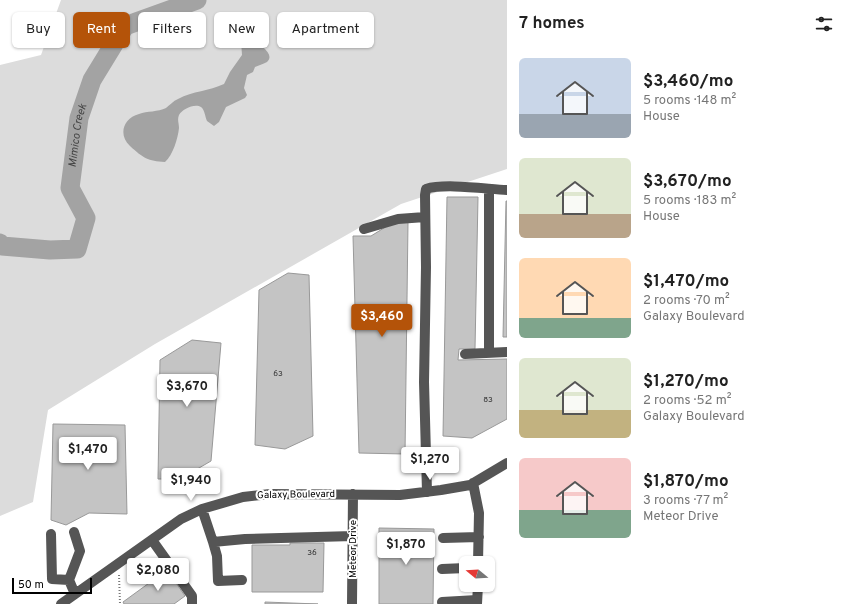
<!DOCTYPE html>
<html lang="en">
<head>
<meta charset="utf-8">
<style>
  body { margin:0; font-family:Overpass,sans-serif; background:#f6f6f6; color:#222; height:100vh; display:flex; flex-direction:column; font-size:15px; white-space:nowrap }
  * { box-sizing:border-box; margin:0 }
  p { font-size:13px; color:#767676 }
  .icon { flex:none; width:22px; height:22px; fill:none; stroke:currentColor; stroke-width:2; stroke-linecap:round; stroke-linejoin:round }
  .map { position:relative; flex:1; overflow:hidden }
  .details { display:flex; flex-direction:column; background:#fff; width:340px }
  .details>* { flex:none }
  .hud { position:absolute; left:12px; top:12px; width:380px; height:36px; display:flex; gap:8px }
  .needle { width:26px; rotate:288deg }
  .tools { position:absolute; left:459px; top:556px; display:grid; gap:8px }
  .tools a { display:grid; place-items:center; width:36px; height:36px; border-radius:6px; background:#fff; box-shadow:0 1px 3px #0004; font-size:20px }
  .scale { position:absolute; left:12px; bottom:10px; width:80px; box-sizing:border-box; padding-left:4px; border:2px solid #000; border-top:0; font-size:11px; line-height:14px; white-space:nowrap; color:#000; -webkit-text-stroke:3px #fff; paint-order:stroke }
  .price { position:absolute; translate:-50% -34px; padding:0 9px; border-radius:4px; background:#fff; color:#222; font-size:13px; line-height:26px; filter:drop-shadow(0 1px 2px #0008) }
  .price::after { content:''; position:absolute; left:50%; top:24px; width:12px; height:9px; margin-left:-6px; background:inherit; clip-path:polygon(0 0,100% 0,50% 100%) }
  .price.active { background:#b45309; color:#fff }
  ul { padding:0; list-style:none }
  li { display:flex; align-items:center; gap:12px; height:100px; padding:0 12px }
  li span { display:grid; place-items:center; flex:none; width:112px; height:80px; border-radius:6px; color:#555 }
  li>.icon { margin-inline-start:auto }
  span .icon { width:48px; height:48px; fill:#fffc; stroke-width:1 }
  li b { font-size:17px }
  h2 { display:flex; justify-content:space-between; align-items:center; height:48px; padding:0 12px; font-size:17px }
  .chip { padding:0 14px; border-radius:6px; background:#fff; box-shadow:0 1px 3px #0004; font-size:14px; line-height:36px }
  .chip.active { background:#b45309; color:#fff }
  main { display:flex; flex:1; min-height:0 }
  .map>svg:first-child { display:block }
  .green { fill:#dcdcdc }
  .water { fill:#a3a3a3 }
  .lines { fill:none; stroke-linecap:round; stroke-linejoin:round }
  .river { stroke:#a3a3a3; stroke-width:19 }
  .building { fill:#c4c4c4; stroke:#999 }
  .path { stroke:#777; stroke-width:2; stroke-dasharray:1 2; stroke-linecap:butt }
  .minor { stroke:#555; stroke-width:10 }
  .labels { text-anchor:middle; dominant-baseline:central; stroke-width:4; stroke-linejoin:round; paint-order:stroke }
  .number-label { font-size:8px; fill:#313131 }
  .street-label { font-size:10px; fill:#000; stroke:#fff }
  .water-label { font-size:11px; font-style:italic; fill:#444; stroke:#fff }
</style>
</head>
<body>
<main>
<div class="map">
<svg width="507" height="604" viewBox="0 0 507 604">
  <rect width="100%" height="100%" fill="#fff"/>
  <path class="green" d="M61,0H507V169L401,204L155,344L48,410L33,502L0,516V65L41,55Z"/>
  <path class="water" d="M240,27L247,29C250,32 252,36 254,39C258,44 276,54 267,62C264,64 259,65 255,67L253,72L247,75L244,88L247,95L245,98L226,107L219,122L214,126L207,121C205,117 205,110 201,107C195,103 182,109 179,115C177,120 179,123 179,128C178,138 173,155 165,162C148,161 143,158 130,146C118,135 123,118 139,114C147,111 158,112 166,108C170,105 173,101 178,99C193,91 209,91 224,84L230,72L242,55Z"/>
  <g class="lines">
    <path class="river" id="s1" d="M0,243L2,246L50,250L77,249L86,218L70,188L79,118L92,80L125,26L197,0"/>
  </g>
  <path class="building" d="M447,197H478L475,349H459L458,360L507,359V419L472,438L443,436Z
    M506,201H507V337H503Z
    M408,222L405,454L359,453L353,236H371L392,223Z
    M288,273L309,275L313,436L285,449L255,445L259,290Z
    M192,340L221,343L211,461L180,479H158L160,360Z
    M53,424L125,425L127,514L89,513L66,525L51,520Z
    M379,528L434,529L433,604H379Z
    M290,543H324L323,592H252V545H290Z
    M167,570L185,596L174,604H124L123,602Z
    M265,602L318,604H265Z"/>
  <g class="lines">
    <path class="path" d="M119,575L120,604"/>
    <path class="minor" d="M489,189V353
      M364,229L398,219L425,217
      M465,354L507,352
      M473,483L479,513L478,563
      M427,492L424,382L426,267L425,195L426,189C445,183 486,189 507,190
      M202,509L213,542L245,539L353,536
      M51,534L52,579L69,580L75,594
      M443,538L479,537
      M152,540L192,596V604
      M213,542L217,556L218,581L242,580
      M442,569L466,568
      M69,580L80,551L74,532
      M442,602L477,600
      M61,604L181,519L202,509L243,497L270,494L400,495L441,490L470,485L507,463
      M352,604L353,494
      M477,604L478,585"/>
  </g>
  <g class="labels">
    <g class="number-label">
      <text x="278" y="374">63</text>
      <text x="488" y="400">83</text>
      <text x="312" y="553">36</text>
    </g>
    <g class="street-label">
      <text transform="translate(296 495) rotate(-1)">Galaxy Boulevard</text>
      <text transform="translate(353 549) rotate(-90)">Meteor Drive</text>
    </g>
    <g class="water-label">
      <text stroke="none"><textPath href="#s1" startOffset="198">Mimico Creek</textPath></text>
    </g>
  </g>
</svg>
<div class="tools">
<a><svg class="needle" viewBox="-14 -14 28 28"><path d="M0-13l5 13h-10z" fill="#e53935"/><path d="M0 13l5-13h-10z" fill="#767676"/></svg></a>
</div>
<div class="scale">50 m</div>
<b class="price active" style="left:382px;top:338px">$3,460</b>
<b class="price" style="left:187px;top:408px">$3,670</b>
<b class="price" style="left:88px;top:471px">$1,470</b>
<b class="price" style="left:430px;top:481px">$1,270</b>
<b class="price" style="left:191px;top:502px">$1,940</b>
<b class="price" style="left:406px;top:566px">$1,870</b>
<b class="price" style="left:158px;top:592px">$2,080</b>
<div class="hud">
<a class="chip">Buy</a>
<a class="chip active">Rent</a>
<a class="chip">Filters</a>
<a class="chip">New</a>
<a class="chip">Apartment</a>
</div>
</div>
<section class="details">
<h2>7 homes<svg class="icon" aria-label="filters" viewBox="0 0 24 24"><path d="M4 7h16M4 17h16"/><circle cx="9" cy="7" r="2"/><circle cx="15" cy="17" r="2"/></svg></h2>
<ul>
<li><span style="background:linear-gradient(#c9d6e8 70%,#9aa5b1 0)"><svg class="icon" aria-label="home" viewBox="0 0 24 24"><path d="M3 11l9-7 9 7M6 9v11h12V9"/></svg></span><div><b>$3,460/mo</b><p>5 rooms · 148 m²</p><p>House</p></div></li>
<li><span style="background:linear-gradient(#dfe7d0 70%,#b9a48a 0)"><svg class="icon" aria-label="home" viewBox="0 0 24 24"><path d="M3 11l9-7 9 7M6 9v11h12V9"/></svg></span><div><b>$3,670/mo</b><p>5 rooms · 183 m²</p><p>House</p></div></li>
<li><span style="background:linear-gradient(#ffd9b3 75%,#7fa58c 0)"><svg class="icon" aria-label="home" viewBox="0 0 24 24"><path d="M3 11l9-7 9 7M6 9v11h12V9"/></svg></span><div><b>$1,470/mo</b><p>2 rooms · 70 m²</p><p>Galaxy Boulevard</p></div></li>
<li><span style="background:linear-gradient(#dfe7d0 65%,#c2b280 0)"><svg class="icon" aria-label="home" viewBox="0 0 24 24"><path d="M3 11l9-7 9 7M6 9v11h12V9"/></svg></span><div><b>$1,270/mo</b><p>2 rooms · 52 m²</p><p>Galaxy Boulevard</p></div></li>
<li><span style="background:linear-gradient(#f6c9c9 65%,#7fa58c 0)"><svg class="icon" aria-label="home" viewBox="0 0 24 24"><path d="M3 11l9-7 9 7M6 9v11h12V9"/></svg></span><div><b>$1,870/mo</b><p>3 rooms · 77 m²</p><p>Meteor Drive</p></div></li>
</ul>
</section>
</main>
</body>
</html>
